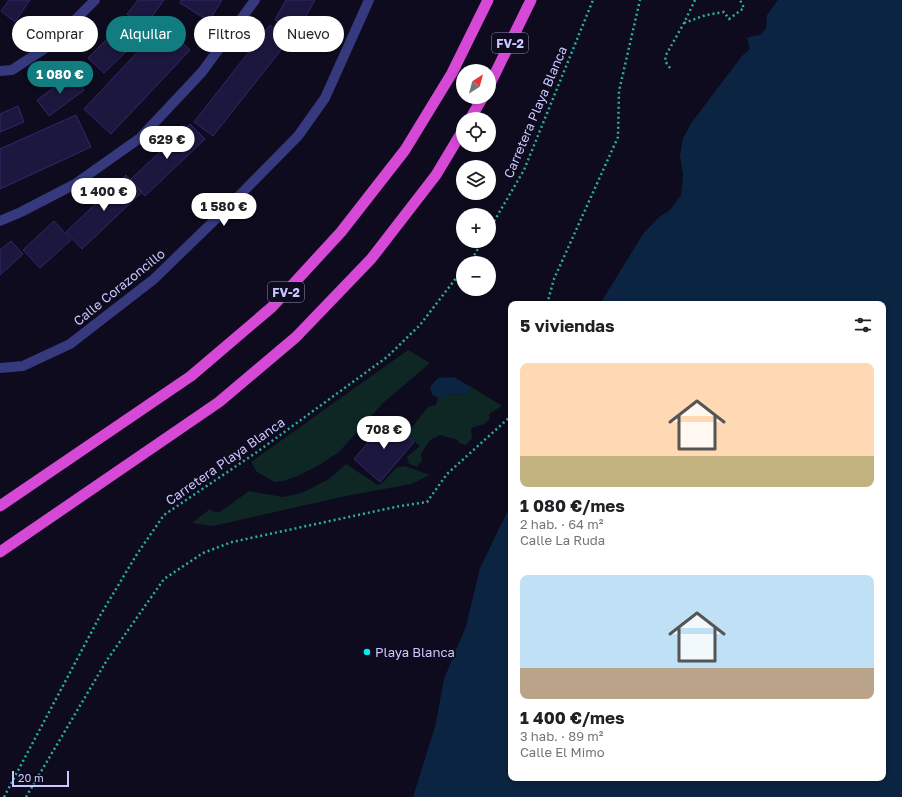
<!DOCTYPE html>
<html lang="es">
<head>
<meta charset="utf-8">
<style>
  body { margin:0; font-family:"Golos Text",sans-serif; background:#f6f6f6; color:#202124; height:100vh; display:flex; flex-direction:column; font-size:15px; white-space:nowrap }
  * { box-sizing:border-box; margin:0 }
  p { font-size:13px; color:#757577 }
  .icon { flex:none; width:22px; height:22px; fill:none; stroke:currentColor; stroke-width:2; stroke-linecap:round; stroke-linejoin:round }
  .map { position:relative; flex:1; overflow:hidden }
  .side { position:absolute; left:508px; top:301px; width:378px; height:480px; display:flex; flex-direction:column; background:#fff; border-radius:8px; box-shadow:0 2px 6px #0003 }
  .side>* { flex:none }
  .guide { position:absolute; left:12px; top:16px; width:380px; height:36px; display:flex; gap:8px }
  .needle { width:26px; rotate:36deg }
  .buttons { position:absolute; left:456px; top:64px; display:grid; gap:8px }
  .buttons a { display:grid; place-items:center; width:40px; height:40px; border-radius:50%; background:#fff; box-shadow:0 2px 6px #0003; font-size:20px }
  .scale { position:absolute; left:12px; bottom:10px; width:57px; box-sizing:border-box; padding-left:4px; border:2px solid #c9c7ff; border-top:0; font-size:11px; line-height:14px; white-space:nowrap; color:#c9c7ff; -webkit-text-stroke:3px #0d0b1d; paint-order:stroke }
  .price { position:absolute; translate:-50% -34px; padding:0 9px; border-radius:14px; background:#fff; color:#222; font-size:13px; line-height:26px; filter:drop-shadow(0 1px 2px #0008) }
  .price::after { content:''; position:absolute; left:50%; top:24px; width:12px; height:9px; margin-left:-6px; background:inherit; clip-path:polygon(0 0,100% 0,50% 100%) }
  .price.active { background:#127d81; color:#fff }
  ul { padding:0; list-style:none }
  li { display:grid; align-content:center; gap:8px; height:212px; padding:0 12px }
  li span { display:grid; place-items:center; height:124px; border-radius:8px; color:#555 }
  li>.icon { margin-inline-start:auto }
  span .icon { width:72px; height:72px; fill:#fffc; stroke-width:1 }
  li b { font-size:17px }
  h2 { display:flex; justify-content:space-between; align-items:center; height:48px; padding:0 12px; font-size:17px }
  .chip { padding:0 14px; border-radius:18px; background:#fff; box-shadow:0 2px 6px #0003; font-size:14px; line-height:36px }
  .chip.active { background:#127d81; color:#fff }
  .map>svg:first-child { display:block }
  .green { fill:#0e2724 }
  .water { fill:#0b2441 }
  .building { fill:#1c173e; stroke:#31296a }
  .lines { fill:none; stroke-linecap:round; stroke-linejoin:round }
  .path { stroke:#2caf9c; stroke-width:2.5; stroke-dasharray:2 3; stroke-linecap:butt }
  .minor { stroke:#36397d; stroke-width:10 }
  .trunk { stroke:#d648d6; stroke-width:11 }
  .poi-dot { fill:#00eef2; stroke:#0d0b1d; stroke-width:1.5 }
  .labels { text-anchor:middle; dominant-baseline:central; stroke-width:3.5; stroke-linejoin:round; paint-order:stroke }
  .shield { fill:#0d0b1d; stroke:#918fbb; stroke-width:1 }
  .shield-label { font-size:12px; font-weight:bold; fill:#c9c7ff }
  .street-label { font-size:13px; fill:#c9c7ff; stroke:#0d0b1d }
  .poi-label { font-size:13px; fill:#c9c7ff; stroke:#0d0b1d; text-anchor:start }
</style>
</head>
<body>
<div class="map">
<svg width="902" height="797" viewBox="0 0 902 797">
  <rect width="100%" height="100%" fill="#0d0b1d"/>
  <path class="green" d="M408,350L430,363L383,403L339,452L321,464L298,476L283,481L275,482L257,472L251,462Z
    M473,388L502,406L489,414L490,418L484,424L471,428L472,438L466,445L459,443L458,440L440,435L430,440L421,454L422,461L417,467L409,464L407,457L420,446L406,435L428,407L436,405L438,397H446L452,394L464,395Z
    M346,464L378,485L382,483L396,468L405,466L430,475L411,484L346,496L213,526L192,523L210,509L214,512H220L249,491L283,497L302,493L329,479Z"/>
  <path class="water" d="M778,0H902V797H413L435,727L444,679L466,626L480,568L511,504V778H883V304H600L643,234L659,217L670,210L681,195L683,175L680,156L683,138L692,122L742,56L750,49L747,38L753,36L760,35L766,29L767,15Z
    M454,377L473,388L464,395L452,394L446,397H438L432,395L430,387L438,378Z"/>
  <path class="building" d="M9,0H30L15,22L1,11Z
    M138,0H164L144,27L127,14Z
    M181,0H222L209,21L180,3Z
    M286,0H315L297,32L275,20Z
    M163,25L190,50L111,134L84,109Z
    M270,25L289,40L213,136L194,122Z
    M115,31L131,47L104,73L88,58Z
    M72,74L84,90L49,116L37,100Z
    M18,106L24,122L0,132V114Z
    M76,115L91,147L0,189V149Z
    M190,124L205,139L145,196L130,180Z
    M126,175L142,192L82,249L66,232Z
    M54,221L71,240L40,268L23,250Z
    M11,241L23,254L0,275V250Z
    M388,419L414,442L380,482L354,459Z"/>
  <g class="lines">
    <path class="path" d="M684,23L706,15L724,12L729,19L744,8L740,0
      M670,68L665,61L666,55L684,23L695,0
      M489,230L524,170L593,0
      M468,263L475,254L482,241
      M547,304L554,279L618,137L619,91L640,0
      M4,797L101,614L137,554L164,515L257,452L387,357L420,325L463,269
      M26,797L107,660L164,579L203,553L232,542L400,506L427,502L447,474L511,416"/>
    <path class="minor" d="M0,71L12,70L50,45L95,0
      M0,221L21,212L75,184L140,138L202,72L255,0
      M0,368L23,366L70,344L154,279L223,212L298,136L325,98L369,0"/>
    <path class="trunk" d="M489,86L531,0
      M470,119L483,97
      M0,506L191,376L272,307L341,232L405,150L452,73L488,0
      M0,552L219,402L296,337L371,259L436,175L463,130"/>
  </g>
  <circle class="poi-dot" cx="367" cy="652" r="4"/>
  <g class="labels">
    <g class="shield">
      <rect x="492" y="33" width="36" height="20" rx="3"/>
      <rect x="268" y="282" width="36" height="20" rx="3"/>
    </g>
    <g class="shield-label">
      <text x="510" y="43">FV-2</text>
      <text x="286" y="292">FV-2</text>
    </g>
    <g class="street-label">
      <text transform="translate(535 112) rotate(-67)">Carretera Playa Blanca</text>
      <text transform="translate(119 287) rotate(-39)">Calle Corazoncillo</text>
      <text transform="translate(225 461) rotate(-35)">Carretera Playa Blanca</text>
    </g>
    <g class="poi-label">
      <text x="375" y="652">Playa Blanca</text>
    </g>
  </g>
</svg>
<div class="buttons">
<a><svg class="needle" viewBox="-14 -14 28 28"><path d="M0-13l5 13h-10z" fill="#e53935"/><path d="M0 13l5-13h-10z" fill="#757577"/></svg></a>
<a><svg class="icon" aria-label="locate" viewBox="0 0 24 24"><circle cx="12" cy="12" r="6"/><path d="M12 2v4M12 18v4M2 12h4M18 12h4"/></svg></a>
<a><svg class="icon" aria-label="layers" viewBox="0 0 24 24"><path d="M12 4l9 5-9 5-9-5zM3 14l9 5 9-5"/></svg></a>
<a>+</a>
<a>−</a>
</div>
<div class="scale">20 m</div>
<b class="price active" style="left:60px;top:95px">1 080 €</b>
<b class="price" style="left:167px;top:160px">629 €</b>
<b class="price" style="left:104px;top:212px">1 400 €</b>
<b class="price" style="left:224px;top:227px">1 580 €</b>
<b class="price" style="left:384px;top:450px">708 €</b>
<div class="guide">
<a class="chip">Comprar</a>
<a class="chip active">Alquilar</a>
<a class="chip">Filtros</a>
<a class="chip">Nuevo</a>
</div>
<section class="side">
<h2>5 viviendas<svg class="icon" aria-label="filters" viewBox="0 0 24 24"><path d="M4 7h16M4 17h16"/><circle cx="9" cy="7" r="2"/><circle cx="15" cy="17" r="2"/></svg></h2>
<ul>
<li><span style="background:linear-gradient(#ffd9b3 75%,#c2b280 0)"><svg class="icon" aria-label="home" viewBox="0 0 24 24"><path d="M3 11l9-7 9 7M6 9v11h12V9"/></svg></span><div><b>1 080 €/mes</b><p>2 hab. · 64 m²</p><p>Calle La Ruda</p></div></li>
<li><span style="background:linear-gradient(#bfe0f5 75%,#b9a48a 0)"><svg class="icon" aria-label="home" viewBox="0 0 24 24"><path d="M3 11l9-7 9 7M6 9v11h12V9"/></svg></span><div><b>1 400 €/mes</b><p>3 hab. · 89 m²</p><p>Calle El Mimo</p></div></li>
</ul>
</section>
</div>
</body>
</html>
